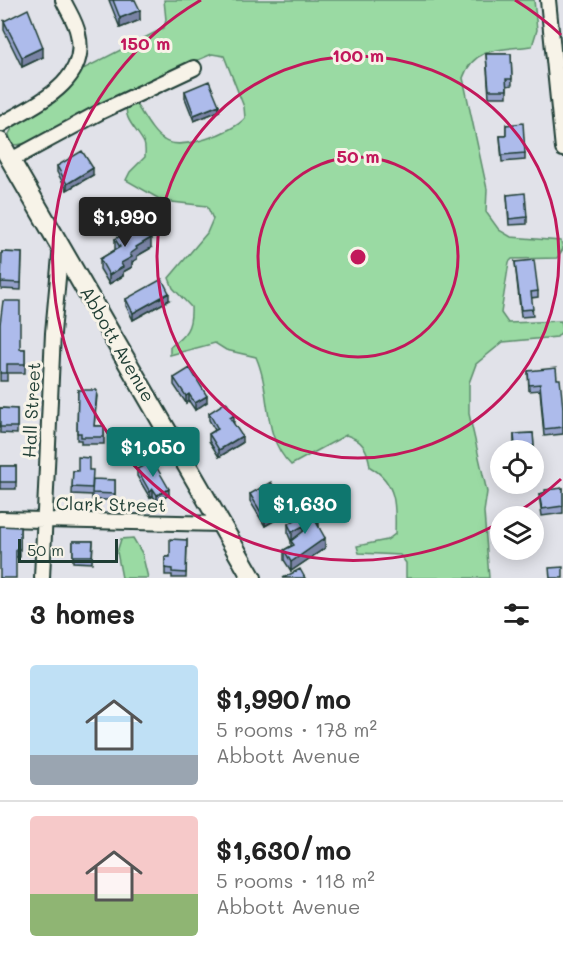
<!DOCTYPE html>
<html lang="en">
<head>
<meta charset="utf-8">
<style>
  body { margin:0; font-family:Mali,sans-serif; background:#f6f6f6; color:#222; height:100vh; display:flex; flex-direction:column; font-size:22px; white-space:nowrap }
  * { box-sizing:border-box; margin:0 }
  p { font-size:20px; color:#767676 }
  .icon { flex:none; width:33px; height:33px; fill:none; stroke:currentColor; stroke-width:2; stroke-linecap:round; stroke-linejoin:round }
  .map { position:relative; height:578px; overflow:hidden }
  .drawer { display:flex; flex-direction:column; background:#fff; flex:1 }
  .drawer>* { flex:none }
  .tools { position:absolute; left:490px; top:440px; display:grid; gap:12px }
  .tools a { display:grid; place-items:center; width:54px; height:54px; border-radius:50%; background:#fff; box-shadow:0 3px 15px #0003; font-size:30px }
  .scale { position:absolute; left:18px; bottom:15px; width:100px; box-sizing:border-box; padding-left:6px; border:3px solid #1f3d34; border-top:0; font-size:16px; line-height:21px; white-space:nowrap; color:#1f3d34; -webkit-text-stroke:4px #f7f3e8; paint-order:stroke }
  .price { position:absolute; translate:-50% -51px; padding:0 14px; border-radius:6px; background:#0f766e; color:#fff; font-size:20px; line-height:39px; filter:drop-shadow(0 2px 3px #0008) }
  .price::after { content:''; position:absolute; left:50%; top:36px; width:18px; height:14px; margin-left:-9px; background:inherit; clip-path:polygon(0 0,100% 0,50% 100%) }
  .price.on { background:#222; color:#fff }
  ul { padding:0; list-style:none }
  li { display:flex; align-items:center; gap:18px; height:150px; padding:0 30px }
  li+li { border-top:2px solid #e0e0e0 }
  li span { display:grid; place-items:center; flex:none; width:168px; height:120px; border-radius:6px; color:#555 }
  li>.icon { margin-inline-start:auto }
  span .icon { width:72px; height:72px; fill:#fffc; stroke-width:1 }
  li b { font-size:26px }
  h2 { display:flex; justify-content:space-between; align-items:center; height:72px; padding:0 30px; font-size:26px }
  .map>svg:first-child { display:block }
  .green { fill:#9adaa3; stroke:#5c8c6c; stroke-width:1.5 }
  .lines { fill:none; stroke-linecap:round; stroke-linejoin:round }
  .minor-casing { stroke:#1f3d34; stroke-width:18 }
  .tertiary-casing { stroke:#1f3d34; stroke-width:22 }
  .minor { stroke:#f7f3e8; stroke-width:14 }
  .tertiary { stroke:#f7f3e8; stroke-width:18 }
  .wall { fill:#95a1ca; stroke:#1f3d34; stroke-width:1.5 }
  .shaded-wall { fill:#7983a4; stroke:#1f3d34; stroke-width:1.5 }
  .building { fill:#adbbeb; stroke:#1f3d34; stroke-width:1.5 }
  .ring { fill:none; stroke:#c2185b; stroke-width:3 }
  .labels { text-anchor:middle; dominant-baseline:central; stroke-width:6; stroke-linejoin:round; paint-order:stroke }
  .street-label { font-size:18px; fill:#1f3d34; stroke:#f7f3e8 }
  .centre { fill:#c2185b; stroke:#f7f3e8; stroke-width:3 }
  .ring-label { font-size:18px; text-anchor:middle; font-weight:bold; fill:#c2185b; stroke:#f7f3e8; stroke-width:6; stroke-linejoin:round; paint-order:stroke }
</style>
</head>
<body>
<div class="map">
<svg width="563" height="578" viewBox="0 0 563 578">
  <rect width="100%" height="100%" fill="#e1e2e9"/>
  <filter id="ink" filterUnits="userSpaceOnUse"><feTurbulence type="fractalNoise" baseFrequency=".0167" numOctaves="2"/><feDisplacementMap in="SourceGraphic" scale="12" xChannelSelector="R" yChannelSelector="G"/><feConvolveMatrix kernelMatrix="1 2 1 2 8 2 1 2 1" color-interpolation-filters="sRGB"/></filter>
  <g filter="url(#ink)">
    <path class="green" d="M164,0H534L537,30L532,46C502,50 474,46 463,78L487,189L486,212L499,230L511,237L561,241L563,249L557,258L512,259L509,262L501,313L508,323L561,321L563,330L557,337L503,342L476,364L469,383V414L487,492L484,512L489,578H406V563L400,555L359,553L357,546L387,540L395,534C396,507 397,482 370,467C368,450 363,440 346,435L291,465C261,436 272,393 256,357L226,350L215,343L170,355V347C186,335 192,328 191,307L173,288L169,278L207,233L213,219L207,206L163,201L126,180L130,172L145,157C145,153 146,147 144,143C138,130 121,118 128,103H135C143,114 152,133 164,140C180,152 234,132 245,118L244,107L224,56L212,54L140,85L31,142L17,145L11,144L9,134L13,127L57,98L73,84L83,69L164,28L166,20Z
      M133,538L142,553L148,578H122L117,552L121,539Z"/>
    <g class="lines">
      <g class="minor-casing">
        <path id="minor" d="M548,0L563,149
          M0,125C33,105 90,83 78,34C76,22 68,11 63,0
          M11,160L100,112L194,68
          M0,519L221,524
          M42,578L53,333L61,245"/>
      </g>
      <g class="tertiary-casing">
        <path id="tertiary" d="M0,142L252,578"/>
      </g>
      <use href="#minor" class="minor"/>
      <use href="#tertiary" class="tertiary"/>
    </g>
    <path class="wall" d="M109,0H135L140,20L120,28Z
      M4,21L43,57L22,67L4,30Z
      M486,54H511L512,85L507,86V97H489Z
      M185,91L219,111L194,121L185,98Z
      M506,125L525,153V160L502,162L500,136H506Z
      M57,166L93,175L67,190L57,172Z
      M507,195L527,217V224L509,225Z
      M115,239L151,248L137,256V259L132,262V267L123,272V276L109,284L100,269V259L115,250Z
      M2,252L22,253L21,290L1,289Z
      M515,262L538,291V297L531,298L533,316L521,317Z
      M126,299L169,300L133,320L126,306Z
      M0,324L20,349H25V373H7V381H0Z
      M528,371L557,379L563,408V434L544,436L540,390L529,391Z
      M174,378L207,402L195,410L189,401L186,403L174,385Z
      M78,390L97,396L94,426H104V444H81V440H77Z
      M0,408L17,409V434L0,433Z
      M209,413L234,422H233L242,443L219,457L209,441V434L215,430L209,420Z
      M533,433L534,450H514V434Z
      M0,466H16V489H0Z
      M137,469L169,495L157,502L153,496L150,498L137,476Z
      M89,470L93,485L115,480V500H92V495L72,494L73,471Z
      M563,488V513L542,516L539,494Z
      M250,494L284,515L265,526L250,501Z
      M288,524L319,527L325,548L291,571L284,560V550L291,546V541L288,534Z
      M20,527V557H16L0,578Z
      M187,540L186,578H172V575H165V557H170Z
      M73,541H93L92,563L73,562Z"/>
    <path class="shaded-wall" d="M140,10V20L120,28V18Z
      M43,47V57L22,67V57Z
      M219,105V111L194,121V115Z
      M93,168V175L67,190V184Z
      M151,238V248L137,256V259L132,262V267L123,272V276L109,284V275L136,247Z
      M169,293V300L133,320V313Z
      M189,394V401L186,403V396Z
      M207,396V402L195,410V403Z
      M234,415V422L230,424V418Z
      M242,436V443L219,457V450Z
      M153,489V496L150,498V492Z
      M169,489V495L157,502V495Z
      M284,509V515L265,526V519Z
      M319,518V528L315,520Z
      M303,526V536L292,542V532Z
      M325,538V548L291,571V562Z"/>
    <path class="building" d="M113,0H135L140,10L120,18Z
      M28,9L43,47L22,57L4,21Z
      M486,54H511L512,79H506L507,90H489Z
      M209,81L219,105L194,115L185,91Z
      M523,123L525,153L502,155L500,136H506V125Z
      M82,151L93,168L67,184L57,166Z
      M525,193L527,217L509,219L507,195Z
      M142,223L151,238L136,247L137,249L130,254L132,257L121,263L123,267L109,275L100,259L120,247L115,239Z
      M2,252L22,253L21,283L1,282Z
      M534,260L538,291L531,292L533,309L521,310L515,262Z
      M162,279L169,293L133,313L126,299Z
      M3,301H20V349H25V364H7V373H0V324Z
      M190,368L207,396L195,403L189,394L186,396L174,378Z
      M556,368L557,379H560L563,408V427L544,429L540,384L529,385L528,371Z
      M78,390H97L94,426H104V437H81V433H77Z
      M226,402L234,415L230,418L242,436L219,450L209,434L218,429L209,413Z
      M0,408L17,409V427H0Z
      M533,433L534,446H515L514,434Z
      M78,457L89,458V470H93L92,488L72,487L73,471H78Z
      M153,461L169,489L157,495L153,489L150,492L137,469Z
      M0,466H16V482H0Z
      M93,479L115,480V494L92,493Z
      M271,482L277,492L274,493L284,509L265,519L250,494Z
      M563,488V506L542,509L539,494L545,493V490Z
      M314,509L319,518L315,520L325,538L291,562L284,550L294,545L291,541L305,530L303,526L292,532L288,524Z
      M0,526L20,527V549H16V578H0Z
      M170,539L187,540L186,573L172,572V569L165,568V557H170Z
      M73,541H93L92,556H73Z
      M563,567V578H550L549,568Z
      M300,569L305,578H283Z
      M72,577H94V578H72Z"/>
  </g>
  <g class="ring">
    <circle cx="358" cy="257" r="100"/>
    <circle cx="358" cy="257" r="201"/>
    <path d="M561 479A301 301 0 0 1 513 515M499 523A301 301 0 0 1 201 0M515 0A301 301 0 0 1 561 35"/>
  </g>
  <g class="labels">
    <g class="street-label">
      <text transform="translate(118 344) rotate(60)">Abbott Avenue</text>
      <text transform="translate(31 410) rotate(-87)">Hall Street</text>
      <text transform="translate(111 504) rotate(1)">Clark Street</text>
    </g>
  </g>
  <circle cx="358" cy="257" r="9" class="centre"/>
  <g class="ring-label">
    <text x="145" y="50">150 m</text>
    <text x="358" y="62">100 m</text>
    <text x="358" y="163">50 m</text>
  </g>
</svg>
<div class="tools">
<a><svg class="icon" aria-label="locate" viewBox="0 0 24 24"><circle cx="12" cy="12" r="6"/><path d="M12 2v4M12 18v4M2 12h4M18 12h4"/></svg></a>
<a><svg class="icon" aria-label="layers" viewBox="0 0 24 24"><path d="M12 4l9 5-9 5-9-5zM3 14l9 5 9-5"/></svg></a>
</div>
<div class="scale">50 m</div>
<b class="price on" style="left:125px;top:248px">$1,990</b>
<b class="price" style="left:153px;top:478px">$1,050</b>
<b class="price" style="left:305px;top:535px">$1,630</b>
</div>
<section class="drawer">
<h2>3 homes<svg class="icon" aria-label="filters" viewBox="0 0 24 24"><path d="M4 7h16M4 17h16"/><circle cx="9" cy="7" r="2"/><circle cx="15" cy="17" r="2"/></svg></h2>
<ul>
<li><span style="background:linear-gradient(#bfe0f5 75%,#9aa5b1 0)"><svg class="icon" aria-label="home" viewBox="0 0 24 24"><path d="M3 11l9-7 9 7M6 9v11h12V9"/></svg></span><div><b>$1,990/mo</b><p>5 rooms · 178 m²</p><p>Abbott Avenue</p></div></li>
<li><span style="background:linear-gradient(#f6c9c9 65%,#8fb573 0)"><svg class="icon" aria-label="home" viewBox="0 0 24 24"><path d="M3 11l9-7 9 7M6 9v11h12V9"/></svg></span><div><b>$1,630/mo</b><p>5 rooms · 118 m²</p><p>Abbott Avenue</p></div></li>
</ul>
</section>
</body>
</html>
